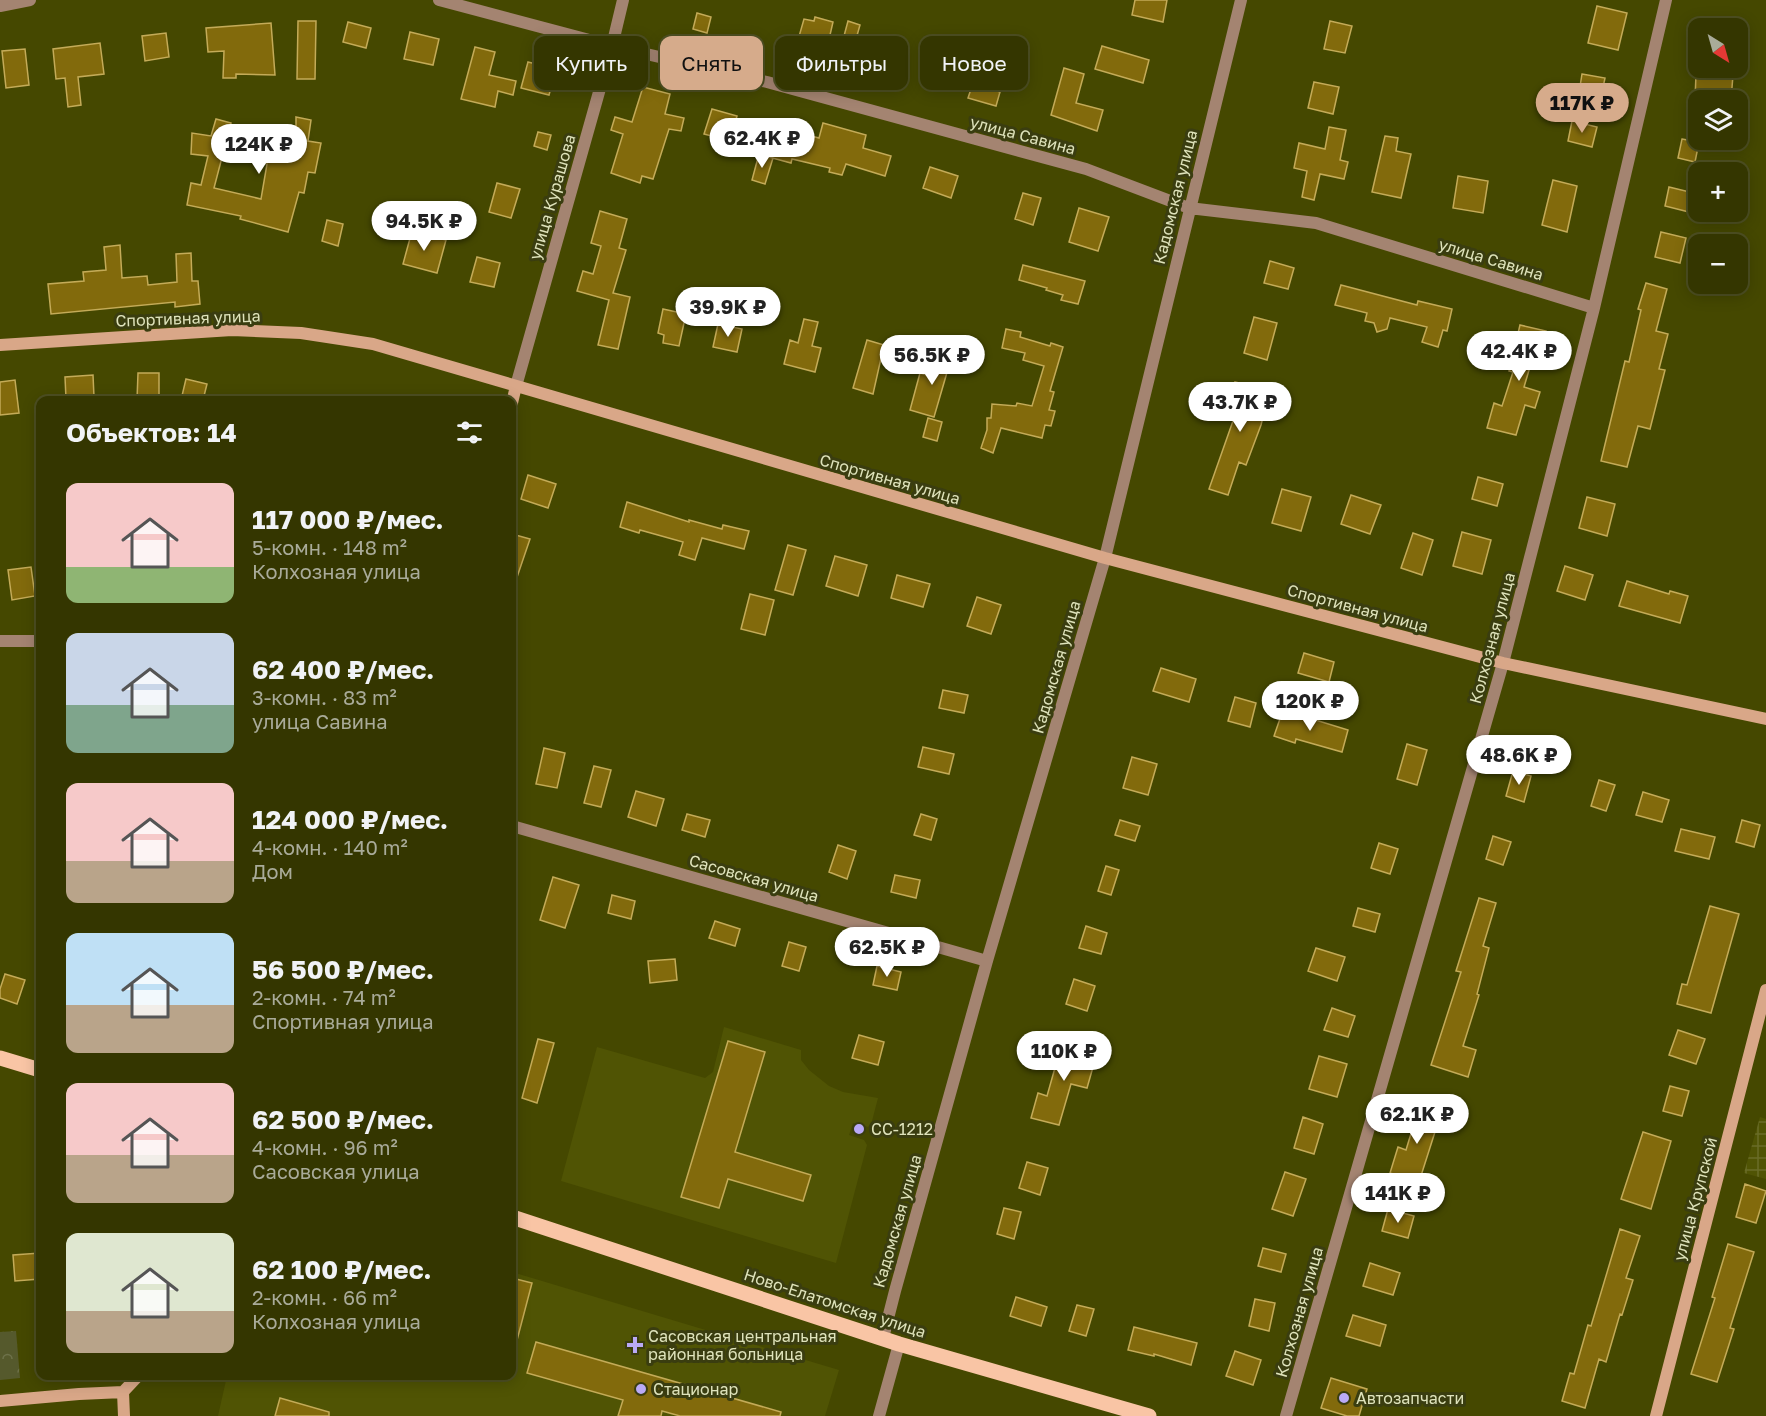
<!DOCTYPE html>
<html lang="ru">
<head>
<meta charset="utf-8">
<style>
  body { margin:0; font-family:"Golos Text",sans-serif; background:#3f410f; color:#f1f3f6; height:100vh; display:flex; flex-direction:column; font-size:22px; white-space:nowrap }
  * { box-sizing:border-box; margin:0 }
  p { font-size:20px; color:#a9ab99 }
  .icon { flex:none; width:33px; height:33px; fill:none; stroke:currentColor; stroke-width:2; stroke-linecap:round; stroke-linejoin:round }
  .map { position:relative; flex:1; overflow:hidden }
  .sheet { position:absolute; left:36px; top:396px; width:480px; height:984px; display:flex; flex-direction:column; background:#343600; border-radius:12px; box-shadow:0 3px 15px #0003,0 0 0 2px #4e5022 }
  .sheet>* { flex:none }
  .hud { position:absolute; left:534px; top:36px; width:570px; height:54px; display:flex; gap:12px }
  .needle { width:39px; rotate:143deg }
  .buttons { position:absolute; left:1688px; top:18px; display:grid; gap:12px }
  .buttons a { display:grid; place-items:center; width:60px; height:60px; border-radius:12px; background:#343600; box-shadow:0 3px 15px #0003,0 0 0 2px #4e5022; font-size:30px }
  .price { position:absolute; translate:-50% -51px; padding:0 14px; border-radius:21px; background:#fff; color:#222; font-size:20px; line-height:39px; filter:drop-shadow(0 2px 3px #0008) }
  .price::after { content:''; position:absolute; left:50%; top:36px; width:18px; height:14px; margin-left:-9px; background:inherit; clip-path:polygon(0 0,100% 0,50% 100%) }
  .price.active { background:#d6ab8b; color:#111 }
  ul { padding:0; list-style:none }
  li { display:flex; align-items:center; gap:18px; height:150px; padding:0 30px }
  li span { display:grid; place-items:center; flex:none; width:168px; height:120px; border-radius:12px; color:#555 }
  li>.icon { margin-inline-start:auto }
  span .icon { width:72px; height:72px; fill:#fffc; stroke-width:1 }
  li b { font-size:26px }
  h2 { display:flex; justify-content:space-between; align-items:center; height:72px; padding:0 30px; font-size:26px }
  .pill { padding:0 21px; border-radius:12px; background:#343600; box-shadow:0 3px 15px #0003,0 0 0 2px #4e5022; font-size:21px; line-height:54px }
  .pill.active { background:#d6ab8b; color:#111 }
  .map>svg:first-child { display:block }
  .built { fill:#505404 }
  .industrial { fill:url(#industrial-grid) }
  .forest { fill:url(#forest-crowns) }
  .building { fill:#826a0c; stroke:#c4ab58; stroke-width:1.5 }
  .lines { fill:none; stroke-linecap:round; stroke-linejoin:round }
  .street { stroke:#a48471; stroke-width:12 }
  .secondary { stroke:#d9a788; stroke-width:12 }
  .primary { stroke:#f9c5a5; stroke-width:15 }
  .poi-dot { fill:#baaaf6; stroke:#3a3d10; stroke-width:2 }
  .labels { text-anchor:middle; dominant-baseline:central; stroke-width:6; stroke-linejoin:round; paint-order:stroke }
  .street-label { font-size:16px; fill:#dfe3bb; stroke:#3a3d10 }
  .poi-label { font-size:16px; fill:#dfe3bb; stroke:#3a3d10; text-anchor:start }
</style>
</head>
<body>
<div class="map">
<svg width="1766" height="1416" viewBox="0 0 1766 1416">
  <defs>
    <pattern id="industrial-grid" width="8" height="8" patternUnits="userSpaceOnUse" patternTransform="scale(1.5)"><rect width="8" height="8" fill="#505404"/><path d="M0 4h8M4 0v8" fill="none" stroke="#696c27"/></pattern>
    <pattern id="forest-crowns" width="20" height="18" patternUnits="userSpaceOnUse" patternTransform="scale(1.5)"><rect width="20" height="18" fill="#55592c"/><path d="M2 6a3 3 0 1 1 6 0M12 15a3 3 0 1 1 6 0" fill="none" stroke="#6d7149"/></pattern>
  </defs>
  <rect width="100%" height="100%" fill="#454800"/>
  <path class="built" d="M724,1027L801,1050V1060L809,1070L829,1086L843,1092L878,1098L872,1121L868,1127L853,1123L849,1135L864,1140L867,1145L836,1263L561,1181L597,1047L705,1078L713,1072Z
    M512,1272L839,1370L825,1416H218L227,1376H244L260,1381L262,1376H512Z"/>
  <path class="industrial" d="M1760,1117L1766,1119V1179L1744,1173Z"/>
  <path class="forest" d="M16,1331L20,1378L0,1380V1332Z"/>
  <path class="building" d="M1135,0H1167L1163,22L1132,15Z
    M1597,6L1627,13L1618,50L1588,43Z
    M697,13L711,17L707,33L693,29Z
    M815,17L833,22L827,48L798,40L804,19L814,21Z
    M298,21H316L315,79H297Z
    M848,21L860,25L856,39L844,36Z
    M1330,21L1352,26L1345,53L1324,49Z
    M348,22L371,28L366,48L343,42Z
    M271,23L275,75L236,74V78H223L224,51L208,52L206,28Z
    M410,32L439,39L433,65L404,59Z
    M166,33L169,57L145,61L142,36Z
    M872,41L900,49L894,72L866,64Z
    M100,43L104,74L78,77L81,105L68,107L65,78L56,79L53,49Z
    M1102,46L1149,60L1143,83L1095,69Z
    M475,47L495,52L489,75L516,81L513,95L498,91L495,107L461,99Z
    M25,49L29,85L6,88L2,51Z
    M942,54L964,61L955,91L933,84Z
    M528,62L556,69L549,95L521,88Z
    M1064,68L1084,74L1076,103L1103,110L1097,131L1051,115Z
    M1582,74L1605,78L1601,97L1579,93Z
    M1696,74L1733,75L1731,100H1695Z
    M1314,82L1339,87L1333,114L1308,108Z
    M973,83L1000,92L996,106L968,98Z
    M643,87L670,94L665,114L684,118L681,131L669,129L653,179L642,176L640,183L611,173L623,134L611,130L615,117L632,122Z
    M712,109L737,116L730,141L704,134Z
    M296,117L311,120L308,141L321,143L315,173L308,172L304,193L299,192L288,232L240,219L241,216L187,205L191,183L201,185L208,156L191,154L192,133L211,136L216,119L231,123L214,188L261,199L267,164L255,161L261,132L282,136L284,126H296Z
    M1572,121L1597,127L1592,147L1568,141Z
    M823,123L866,135L863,148L891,156L885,176L846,164L842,175L829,172L830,168L792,159L791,163L765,156L773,126L819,138Z
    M1329,127L1346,130L1340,160L1348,162L1344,179L1320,174L1314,200L1302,197L1307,171L1294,168L1299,143L1325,149Z
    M538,132L551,135L547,150L534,146Z
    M1385,136L1398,138L1396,151L1411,154L1401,198L1372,192Z
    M1682,139L1699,142L1695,162L1678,158Z
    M759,154L773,158L765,184L752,180Z
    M930,167L958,176L951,198L923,188Z
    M1458,176L1488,181L1483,213L1453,208Z
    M1553,180L1577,186L1567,232L1542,225Z
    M497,183L520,189L511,218L489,212Z
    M1669,187L1698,194L1693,213L1665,206Z
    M1023,193L1041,198L1033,225L1015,219Z
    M1079,208L1109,217L1098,251L1069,242Z
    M600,211L627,219L619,248L626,250L613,293L630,297L618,349L598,345L609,300L577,291L583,271L593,274L601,246L591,243Z
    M327,220L343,224L338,246L322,241Z
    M412,231L446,240L437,273L403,264Z
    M1661,232L1686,238L1680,263L1655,257Z
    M120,245L122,278L147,276L148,285L177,282L176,254L191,253L192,281H198L200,304L175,307V302L51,314L48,284L84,281L83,272L106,270L104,247Z
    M477,257L500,263L494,287L470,282Z
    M1270,261L1294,268L1288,289L1264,283Z
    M1023,265L1085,281L1078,304L1061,300L1063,295L1046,290L1047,288L1019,280Z
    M1646,283L1667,289L1656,331L1668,334L1659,369L1665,370L1650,429L1638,426L1627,467L1601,461L1625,361L1629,362L1641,310L1638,309Z
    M1341,285L1417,305L1418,301L1452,309L1447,331L1443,330L1438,347L1422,342L1427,327L1390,318L1387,329L1377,332L1374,323L1365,321L1367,313L1335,305Z
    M663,309L686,314L679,346L663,343L664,335L658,333Z
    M1254,317L1277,323L1267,360L1244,353Z
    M804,319L818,322L812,346L821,348L815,372L784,364L790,340L798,343Z
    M718,324L742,329L737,352L713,347Z
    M1520,325L1546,331L1538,361L1532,360L1524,387L1540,392L1535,408L1525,405L1516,435L1487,428L1494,403L1502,406L1513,372L1509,371Z
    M1006,329L1021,332L1020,337L1050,346L1051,343L1063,347L1050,391L1054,392L1049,410L1055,411L1051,426L1045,425L1042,438L1001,428L993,453L981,448L987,430V418H991L992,404L1016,406L1017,403L1032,406L1044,366L1023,360L1025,353L1002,348Z
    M867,340L884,345L873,394L853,388Z
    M936,353L955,358L952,370L948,369L934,417L910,410L920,373L930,376Z
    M138,373H159V400H137Z
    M93,375L94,397L66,399L65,377Z
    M186,379L207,384L203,400H181Z
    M15,380L19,413L0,415V382Z
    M1235,382L1270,390L1261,425L1246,465L1239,462L1228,495L1209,489L1234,418L1226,416Z
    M928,418L942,422L937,441L923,437Z
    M528,475L556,484L548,508L521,499Z
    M1478,477L1503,484L1497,506L1472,499Z
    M1282,489L1311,497L1301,531L1272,523Z
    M1351,495L1381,505L1370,534L1341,524Z
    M1587,497L1615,504L1607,536L1579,528Z
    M627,502L689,522V520L722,529L723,525L749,531L744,549L702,538L695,560L679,555L683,542L640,530L639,533L620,527Z
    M1462,532L1491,540L1482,574L1453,566Z
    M1413,533L1433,540L1422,575L1401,568Z
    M512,534L530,539L514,586H512Z
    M788,545L806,550L793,595L775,590Z
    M835,556L867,565L858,596L826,586Z
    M1565,566L1593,575L1585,600L1557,591Z
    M31,567L35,596L12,600L8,570Z
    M897,575L930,584L923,607L891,598Z
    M1627,581L1669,594L1670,591L1688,596L1680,623L1619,606Z
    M750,594L774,600L765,635L741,629Z
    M977,597L1001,605L991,634L967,626Z
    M1304,653L1334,662L1329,682L1298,673Z
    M1161,668L1196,679L1189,702L1153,691Z
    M943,690L968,695L964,713L939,708Z
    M1235,697L1256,703L1250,727L1228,721Z
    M1283,710L1348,730L1342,752L1296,739L1295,743L1274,736Z
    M1407,744L1427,750L1417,785L1397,779Z
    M923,747L954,754L949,774L918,767Z
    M544,748L565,753L557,788L536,784Z
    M1132,757L1157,764L1148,795L1123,788Z
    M594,766L611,770L601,807L584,803Z
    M1513,771L1531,776L1524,802L1506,796Z
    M1599,780L1615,785L1606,811L1591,806Z
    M636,791L664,799L656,826L628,817Z
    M1643,792L1669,800L1662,822L1636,815Z
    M687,814L710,820L705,837L682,830Z
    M921,814L937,819L931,840L914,835Z
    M1120,820L1140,826L1135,841L1115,835Z
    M1742,820L1760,825L1754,847L1736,842Z
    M1681,829L1715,837L1709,859L1675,851Z
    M1493,836L1511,842L1503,865L1486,859Z
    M1379,843L1398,849L1390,874L1371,868Z
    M838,845L856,851L847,879L829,872Z
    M1106,866L1119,870L1111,895L1098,891Z
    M895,875L920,880L916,898L891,892Z
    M553,877L579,885L565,928L540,920Z
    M612,895L635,901L631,919L608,913Z
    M1479,898L1496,903L1483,946L1489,948L1477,994L1479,995L1463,1046L1476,1050L1468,1077L1431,1065L1461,972L1456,971Z
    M1710,906L1739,914L1711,1013L1677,1004L1682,984L1687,985Z
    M1358,908L1380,914L1375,932L1353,926Z
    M715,921L740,929L735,946L709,938Z
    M1086,926L1107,933L1101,954L1079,948Z
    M789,942L806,947L799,971L782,966Z
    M1316,948L1345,957L1337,981L1308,971Z
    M675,959L677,980L650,983L648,961Z
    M877,966L901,972L897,990L873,985Z
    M5,974L25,980L17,1004L0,998V989Z
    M1074,979L1095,986L1087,1011L1066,1004Z
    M1332,1008L1355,1016L1348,1037L1324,1030Z
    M1678,1030L1705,1039L1696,1064L1669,1055Z
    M859,1035L884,1042L878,1065L852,1058Z
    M538,1039L554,1043L537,1103L522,1098Z
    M728,1041L765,1052L735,1152L811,1175L803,1201L728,1179L719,1208L681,1197Z
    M1062,1043L1097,1053L1087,1088L1071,1084L1059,1125L1031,1118L1038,1093L1047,1096Z
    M1319,1056L1347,1064L1337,1097L1309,1089Z
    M1670,1086L1689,1091L1682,1116L1663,1111Z
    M1420,1104L1442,1110L1419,1182L1390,1173L1398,1147L1406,1150Z
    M1303,1117L1323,1124L1314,1154L1294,1148Z
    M1643,1132L1671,1141L1651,1209L1621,1199Z
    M1027,1162L1048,1168L1040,1195L1019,1188Z
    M1285,1172L1306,1179L1293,1216L1272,1209Z
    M1745,1184L1766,1191L1756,1223L1736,1217Z
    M1004,1208L1021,1212L1014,1239L997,1234Z
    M1388,1209L1414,1216L1408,1238L1382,1231Z
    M1620,1229L1640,1236L1626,1278L1633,1280L1622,1315L1620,1314L1606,1362L1599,1359L1585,1408L1562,1401L1570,1373L1574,1374L1588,1325L1591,1326Z
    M1728,1244L1754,1252L1730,1328L1734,1329L1717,1382L1691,1374L1715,1298L1712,1297Z
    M1263,1248L1286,1254L1281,1272L1258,1266Z
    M40,1253V1279L15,1281L13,1255Z
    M1370,1263L1400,1273L1393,1295L1363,1286Z
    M516,1279L532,1283L516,1344H512V1299Z
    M1016,1297L1047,1307L1041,1326L1010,1316Z
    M1255,1299L1275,1303L1269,1331L1249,1326Z
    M1077,1305L1094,1309L1086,1336L1069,1331Z
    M1353,1315L1386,1325L1380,1346L1346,1336Z
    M1134,1327L1197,1343L1191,1365L1154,1354V1356L1128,1350Z
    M536,1342L781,1412L780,1416H680L662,1411L661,1416H618L623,1400L527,1373Z
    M1235,1351L1261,1360L1253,1385L1226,1376Z
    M1331,1378L1367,1389L1359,1416H1347L1321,1408Z
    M280,1398L329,1412V1416H275Z"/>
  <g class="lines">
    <path class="street" d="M439,0L612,46L767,82L1086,169L1189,208L1316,223L1594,308
      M0,6L30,0
      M516,386L612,46L623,0
      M0,641H40
      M512,826L987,961
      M883,1338L895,1291L987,961L1105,558L1241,0
      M879,1416L899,1344
      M1286,1416L1503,663L1594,308L1666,0"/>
    <path class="secondary" d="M0,345L232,330L301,333L373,344L1105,558L1503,663L1766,719
      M512,403L516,386
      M0,1401L79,1394L123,1392
      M124,1416L123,1392L138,1376
      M1656,1416L1766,990"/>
    <path class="primary" d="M0,1058L40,1070
      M512,1217L899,1344L1149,1416"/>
  </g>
  <g class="poi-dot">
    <circle cx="859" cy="1129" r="6"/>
    <path d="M632 1336h6v6h6v6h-6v6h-6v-6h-6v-6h6z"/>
    <circle cx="641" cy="1389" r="6"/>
    <circle cx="1344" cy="1398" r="6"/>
  </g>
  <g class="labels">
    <g class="street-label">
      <text transform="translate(1023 135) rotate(15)">улица Савина</text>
      <text transform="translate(552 197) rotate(-74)">улица Курашова</text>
      <text transform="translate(1175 197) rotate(-76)">Кадомская улица</text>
      <text transform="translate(1491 259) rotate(17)">улица Савина</text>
      <text transform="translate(188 318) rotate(-2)">Спортивная улица</text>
      <text transform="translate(890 479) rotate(16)">Спортивная улица</text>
      <text transform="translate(1358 608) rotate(15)">Спортивная улица</text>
      <text transform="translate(1492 638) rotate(-75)">Колхозная улица</text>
      <text transform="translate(1056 667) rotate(-74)">Кадомская улица</text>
      <text transform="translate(754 878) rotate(16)">Сасовская улица</text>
      <text transform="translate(1695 1199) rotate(-75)">улица Крупской</text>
      <text transform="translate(897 1221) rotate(-74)">Кадомская улица</text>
      <text transform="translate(835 1303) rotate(18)">Ново-Елатомская улица</text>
      <text transform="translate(1299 1312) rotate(-74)">Колхозная улица</text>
    </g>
    <g class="poi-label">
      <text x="871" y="1129">СС-1212</text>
      <text x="648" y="1336">Сасовская центральная<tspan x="648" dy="18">районная больница</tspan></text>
      <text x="653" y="1389">Стационар</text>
      <text x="1356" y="1398">Автозапчасти</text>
    </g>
  </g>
</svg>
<div class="buttons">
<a><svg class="needle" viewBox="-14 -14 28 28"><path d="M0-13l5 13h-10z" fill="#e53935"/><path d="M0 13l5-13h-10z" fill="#a9ab99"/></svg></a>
<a><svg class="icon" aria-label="layers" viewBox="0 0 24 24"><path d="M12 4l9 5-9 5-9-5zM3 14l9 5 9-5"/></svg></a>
<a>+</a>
<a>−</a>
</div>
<b class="price active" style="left:1582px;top:134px">117K ₽</b>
<b class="price" style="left:762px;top:169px">62.4K ₽</b>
<b class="price" style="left:259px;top:175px">124K ₽</b>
<b class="price" style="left:424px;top:252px">94.5K ₽</b>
<b class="price" style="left:728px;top:338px">39.9K ₽</b>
<b class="price" style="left:1519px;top:382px">42.4K ₽</b>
<b class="price" style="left:932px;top:386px">56.5K ₽</b>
<b class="price" style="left:1240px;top:433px">43.7K ₽</b>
<b class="price" style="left:1310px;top:732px">120K ₽</b>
<b class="price" style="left:1519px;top:786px">48.6K ₽</b>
<b class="price" style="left:887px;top:978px">62.5K ₽</b>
<b class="price" style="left:1064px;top:1082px">110K ₽</b>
<b class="price" style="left:1417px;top:1145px">62.1K ₽</b>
<b class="price" style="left:1398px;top:1224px">141K ₽</b>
<div class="hud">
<a class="pill">Купить</a>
<a class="pill active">Снять</a>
<a class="pill">Фильтры</a>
<a class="pill">Новое</a>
</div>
<section class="sheet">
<h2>Объектов: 14<svg class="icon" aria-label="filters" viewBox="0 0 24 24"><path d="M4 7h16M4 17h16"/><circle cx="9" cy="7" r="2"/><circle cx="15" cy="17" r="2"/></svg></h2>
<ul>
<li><span style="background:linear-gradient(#f6c9c9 70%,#8fb573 0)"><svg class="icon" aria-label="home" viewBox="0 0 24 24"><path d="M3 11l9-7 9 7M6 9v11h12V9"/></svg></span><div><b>117 000 ₽/мес.</b><p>5-комн. · 148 m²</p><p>Колхозная улица</p></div></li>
<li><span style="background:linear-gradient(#c9d6e8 60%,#7fa58c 0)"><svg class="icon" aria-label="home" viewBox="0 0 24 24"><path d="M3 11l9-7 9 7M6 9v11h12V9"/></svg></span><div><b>62 400 ₽/мес.</b><p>3-комн. · 83 m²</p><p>улица Савина</p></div></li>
<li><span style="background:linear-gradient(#f6c9c9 65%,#b9a48a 0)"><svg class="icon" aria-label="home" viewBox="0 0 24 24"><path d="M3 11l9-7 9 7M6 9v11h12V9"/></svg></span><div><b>124 000 ₽/мес.</b><p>4-комн. · 140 m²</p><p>Дом</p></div></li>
<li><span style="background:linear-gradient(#bfe0f5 60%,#b9a48a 0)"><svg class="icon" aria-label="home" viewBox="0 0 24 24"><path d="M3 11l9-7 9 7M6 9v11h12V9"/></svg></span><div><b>56 500 ₽/мес.</b><p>2-комн. · 74 m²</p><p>Спортивная улица</p></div></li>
<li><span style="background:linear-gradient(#f6c9c9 60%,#b9a48a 0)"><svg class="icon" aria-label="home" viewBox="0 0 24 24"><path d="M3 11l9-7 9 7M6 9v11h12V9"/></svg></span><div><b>62 500 ₽/мес.</b><p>4-комн. · 96 m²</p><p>Сасовская улица</p></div></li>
<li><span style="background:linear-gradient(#dfe7d0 65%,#b9a48a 0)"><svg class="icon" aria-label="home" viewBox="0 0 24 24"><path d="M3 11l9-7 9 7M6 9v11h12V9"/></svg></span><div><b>62 100 ₽/мес.</b><p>2-комн. · 66 m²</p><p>Колхозная улица</p></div></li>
</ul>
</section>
</div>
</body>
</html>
